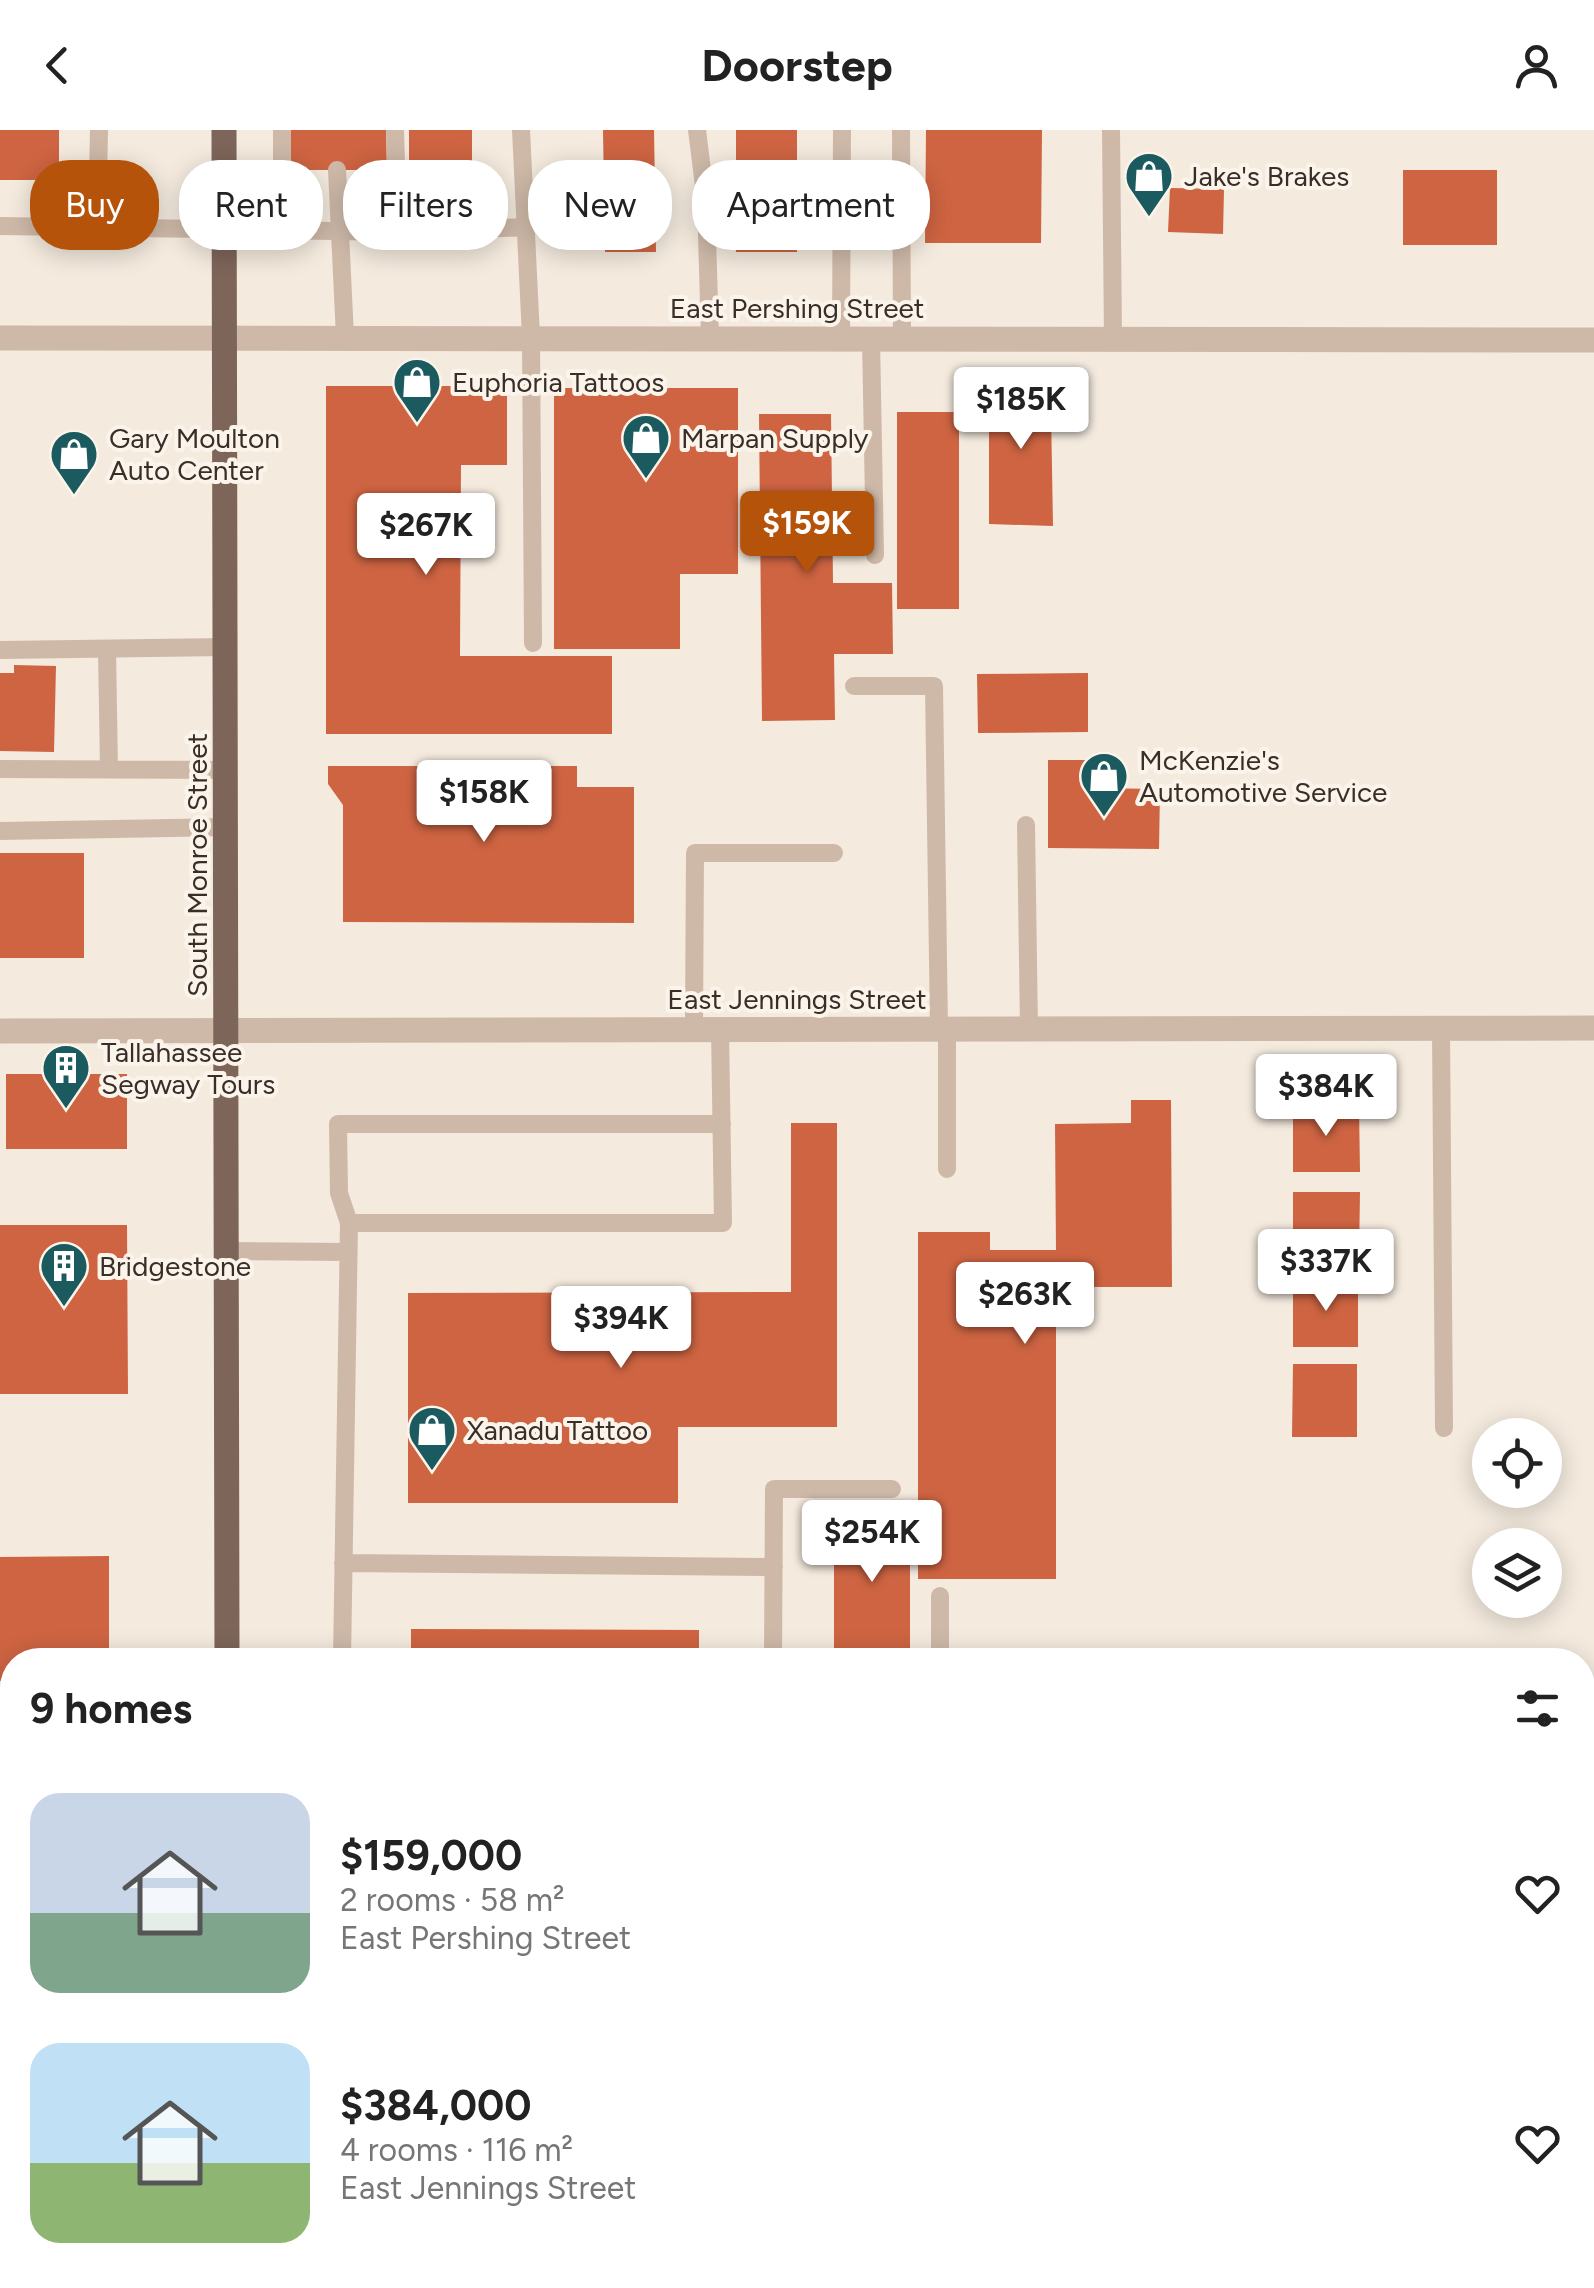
<!DOCTYPE html>
<html lang="en">
<head>
<meta charset="utf-8">
<style>
  body { margin:0; font-family:Figtree,sans-serif; background:#f2f2f2; color:#222; height:100vh; display:flex; flex-direction:column; font-size:38px; white-space:nowrap }
  * { box-sizing:border-box; margin:0 }
  p { font-size:32px; color:#767676 }
  .icon { flex:none; width:55px; height:55px; fill:none; stroke:currentColor; stroke-width:2; stroke-linecap:round; stroke-linejoin:round }
  .map { position:relative; flex:1; overflow:hidden }
  .sheet { position:absolute; left:0px; top:1518px; width:1595px; height:642px; display:flex; flex-direction:column; background:#fff; border-radius:40px 40px 0 0; box-shadow:0 5px 25px #0003 }
  .sheet>* { flex:none }
  .top-card { position:absolute; left:30px; top:30px; width:1000px; height:90px; display:flex; gap:20px }
  .controls { position:absolute; left:1472px; top:1288px; display:grid; gap:20px }
  .controls a { display:grid; place-items:center; width:90px; height:90px; border-radius:50%; background:#fff; box-shadow:0 5px 25px #0003; font-size:50px }
  .price { position:absolute; translate:-50% -85px; padding:0 22px; border-radius:10px; background:#fff; color:#222; font-size:32px; line-height:65px; filter:drop-shadow(0 2px 5px #0008) }
  .price::after { content:''; position:absolute; left:50%; top:60px; width:30px; height:22px; margin-left:-15px; background:inherit; clip-path:polygon(0 0,100% 0,50% 100%) }
  .price.on { background:#b45309; color:#fff }
  ul { padding:0; list-style:none }
  li { display:flex; align-items:center; gap:30px; height:250px; padding:0 30px }
  li span { display:grid; place-items:center; flex:none; width:280px; height:200px; border-radius:30px; color:#555 }
  li>.icon { margin-inline-start:auto }
  span .icon { width:120px; height:120px; fill:#fffc; stroke-width:1 }
  li b { font-size:42px }
  h2 { display:flex; justify-content:space-between; align-items:center; height:120px; padding:0 30px; font-size:42px }
  .tag { padding:0 35px; border-radius:40px; background:#fff; box-shadow:0 5px 25px #0003; font-size:35px; line-height:90px }
  .tag.on { background:#b45309; color:#fff }
  header { display:flex; justify-content:space-between; align-items:center; height:130px; padding:0 30px; background:#fff; font-size:45px; font-weight:700 }
  .map>svg:first-child { display:block }
  .building { fill:#ce6442 }
  .lines { fill:none; stroke-linecap:round; stroke-linejoin:round }
  .service { stroke:#ceb9a8; stroke-width:18 }
  .minor { stroke:#ceb9a8; stroke-width:25 }
  .tertiary { stroke:#ceb9a8; stroke-width:25 }
  .primary { stroke:#7d6559; stroke-width:25 }
  .labels { text-anchor:middle; dominant-baseline:central; stroke-width:8; stroke-linejoin:round; paint-order:stroke }
  .poi-label { font-size:28px; fill:#3a2e29; stroke:#fbf4eb; text-anchor:start }
  .street-label { font-size:28px; fill:#3a2e29; stroke:#fbf4eb }
</style>
</head>
<body>
<header><svg class="icon" aria-label="back" viewBox="0 0 24 24"><path d="M15 5l-7 7 7 7"/></svg>Doorstep<svg class="icon" aria-label="person" viewBox="0 0 24 24"><circle cx="12" cy="8" r="4"/><path d="M4 21q1-7 8-7t8 7"/></svg></header>
<div class="map">
<svg width="1594" height="2158" viewBox="0 0 1594 2158">
  <rect width="100%" height="100%" fill="#f4eade"/>
  <path class="building" d="M0,0H59V50H0Z
    M286,0H386L387,40H287Z
    M409,0H472V35L409,36Z
    M603,0H654L656,122H605Z
    M736,0H797V122H736Z
    M926,0H1042L1041,113H925Z
    M1403,40H1497V115H1403Z
    M1170,58L1224,59L1223,104L1168,102Z
    M983,253L1060,254L1059,283L1051,282L1053,396L989,394V282H983Z
    M326,256H507V335H461L460,526H612V604H326Z
    M554,258H738V444H680V519H554Z
    M897,282H959V479H897Z
    M759,284H831L833,453H892L893,524H834L835,590L762,591Z
    M14,535L56,536L54,622L0,621V543H14Z
    M1088,543V602L978,603L977,544Z
    M1048,630H1091V658L1160,659L1159,719L1048,718Z
    M328,636H577V657H634V793L343,792V675L328,654Z
    M0,723H84V828H0Z
    M6,944H127V1019H6Z
    M1131,970H1171L1172,1157H1056V1449H918V1102H990V1120H1056L1055,994L1131,993Z
    M1293,976H1359L1360,1042H1293Z
    M791,993H837V1297H678V1373H408V1163L791,1162Z
    M1293,1062H1360L1359,1126H1293Z
    M0,1095H127L128,1264H0Z
    M1358,1150V1217H1293V1151Z
    M1293,1234H1357V1307H1292Z
    M834,1380L910,1381V1530H834Z
    M109,1426V1530H12V1551H0V1427Z
    M411,1499L699,1500V1530H411Z
    M0,1876H12V2046H0Z
    M355,2148H419V2158H355Z
    M802,2148H919V2158H802Z
    M1118,2148H1183V2158H1118Z
    M1208,2148H1273V2158H1208Z
    M1366,2148H1431V2158H1366Z
    M1456,2148H1521V2158H1456Z"/>
  <g class="lines">
    <path class="service" d="M282,0V100
      M521,0L531,207L533,513
      M697,0L706,72L710,207
      M901,0L902,208
      M1111,0L1113,209
      M337,40L345,207
      M0,96L398,102L395,0
      M97,96L99,0
      M398,102L526,97
      M841,208L842,0
      M871,208L875,425
      M107,519L109,639
      M0,520L226,517
      M854,556H934L939,899
      M0,639L227,640
      M1026,695L1029,899
      M0,701L228,697
      M1441,898L1444,1298
      M694,899L695,723H834
      M947,899V1039
      M349,1093H723L720,899
      M228,1121L348,1122
      M343,1433L774,1437
      M342,1530L349,1093L339,1063L338,994H722
      M773,1530L774,1359H892
      M940,1530V1466
      M0,2121H12
      M694,2148V2158"/>
    <path class="minor" d="M0,208L1594,210
      M0,901L1594,898
      M955,2158V2148"/>
    <path class="tertiary" d="M1582,1737H1594
      M0,1798H12"/>
    <path class="primary" d="M224,0L227,1530
      M228,2148V2158"/>
  </g>
  <defs>
    <g id="shop-pin" transform="scale(2.5)"><path d="M0 17L-7.5 6A9.5 9.5 0 1 1 7.5 6Z" fill="#1b5a5f" stroke="#fbf4eb"/><path d="M-5-2.5h2.3a2.7 3.5 0 0 1 5.4 0H5L5.5 6h-11ZM-1.5-2.5h3a1.5 2.3 0 0 0-3 0Z" fill="#fff"/></g>
    <g id="building-pin" transform="scale(2.5)"><path d="M0 17L-7.5 6A9.5 9.5 0 1 1 7.5 6Z" fill="#1b5a5f" stroke="#fbf4eb"/><path d="M-4-6H4V6H1V3H-1V6H-4ZM-2.5-4.3h1.7v1.8h-1.7ZM.8-4.3h1.7v1.8H.8ZM-2.5-1h1.7V.8h-1.7ZM.8-1h1.7V.8H.8Z" fill="#fff"/></g>
  </defs>
  <g fill-rule="evenodd">
    <use href="#shop-pin" x="1149" y="46"/>
    <use href="#shop-pin" x="417" y="252"/>
    <use href="#shop-pin" x="646" y="308"/>
    <use href="#shop-pin" x="74" y="324"/>
    <use href="#shop-pin" x="1104" y="646"/>
    <use href="#building-pin" x="66" y="938"/>
    <use href="#building-pin" x="64" y="1136"/>
    <use href="#shop-pin" x="432" y="1300"/>
  </g>
  <g class="labels">
    <g class="poi-label">
      <text x="1184" y="46">Jake's Brakes</text>
      <text x="452" y="252">Euphoria Tattoos</text>
      <text x="109" y="308">Gary Moulton<tspan x="109" dy="32">Auto Center</tspan></text>
      <text x="681" y="308">Marpan Supply</text>
      <text x="1139" y="630">McKenzie's<tspan x="1139" dy="32">Automotive Service</tspan></text>
      <text x="101" y="922">Tallahassee<tspan x="101" dy="32">Segway Tours</tspan></text>
      <text x="99" y="1136">Bridgestone</text>
      <text x="467" y="1300">Xanadu Tattoo</text>
    </g>
    <g class="street-label">
      <text x="797" y="178">East Pershing Street</text>
      <text transform="translate(197 735) rotate(-90)">South Monroe Street</text>
      <text x="797" y="869">East Jennings Street</text>
    </g>
  </g>
</svg>
<div class="controls">
<a><svg class="icon" aria-label="locate" viewBox="0 0 24 24"><circle cx="12" cy="12" r="6"/><path d="M12 2v4M12 18v4M2 12h4M18 12h4"/></svg></a>
<a><svg class="icon" aria-label="layers" viewBox="0 0 24 24"><path d="M12 4l9 5-9 5-9-5zM3 14l9 5 9-5"/></svg></a>
</div>
<b class="price" style="left:1021px;top:322px">$185K</b>
<b class="price on" style="left:807px;top:446px">$159K</b>
<b class="price" style="left:426px;top:448px">$267K</b>
<b class="price" style="left:484px;top:715px">$158K</b>
<b class="price" style="left:1326px;top:1009px">$384K</b>
<b class="price" style="left:1326px;top:1184px">$337K</b>
<b class="price" style="left:1025px;top:1217px">$263K</b>
<b class="price" style="left:621px;top:1241px">$394K</b>
<b class="price" style="left:872px;top:1455px">$254K</b>
<div class="top-card">
<a class="tag on">Buy</a>
<a class="tag">Rent</a>
<a class="tag">Filters</a>
<a class="tag">New</a>
<a class="tag">Apartment</a>
</div>
<section class="sheet">
<h2>9 homes<svg class="icon" aria-label="filters" viewBox="0 0 24 24"><path d="M4 7h16M4 17h16"/><circle cx="9" cy="7" r="2"/><circle cx="15" cy="17" r="2"/></svg></h2>
<ul>
<li><span style="background:linear-gradient(#c9d6e8 60%,#7fa58c 0)"><svg class="icon" aria-label="home" viewBox="0 0 24 24"><path d="M3 11l9-7 9 7M6 9v11h12V9"/></svg></span><div><b>$159,000</b><p>2 rooms · 58 m²</p><p>East Pershing Street</p></div><svg class="icon" aria-label="heart" viewBox="0 0 24 24"><path d="M12 20l-8-8c-3-5 5-10 8-4 3-6 11-1 8 4z"/></svg></li>
<li><span style="background:linear-gradient(#bfe0f5 60%,#8fb573 0)"><svg class="icon" aria-label="home" viewBox="0 0 24 24"><path d="M3 11l9-7 9 7M6 9v11h12V9"/></svg></span><div><b>$384,000</b><p>4 rooms · 116 m²</p><p>East Jennings Street</p></div><svg class="icon" aria-label="heart" viewBox="0 0 24 24"><path d="M12 20l-8-8c-3-5 5-10 8-4 3-6 11-1 8 4z"/></svg></li>
</ul>
</section>
</div>
</body>
</html>
